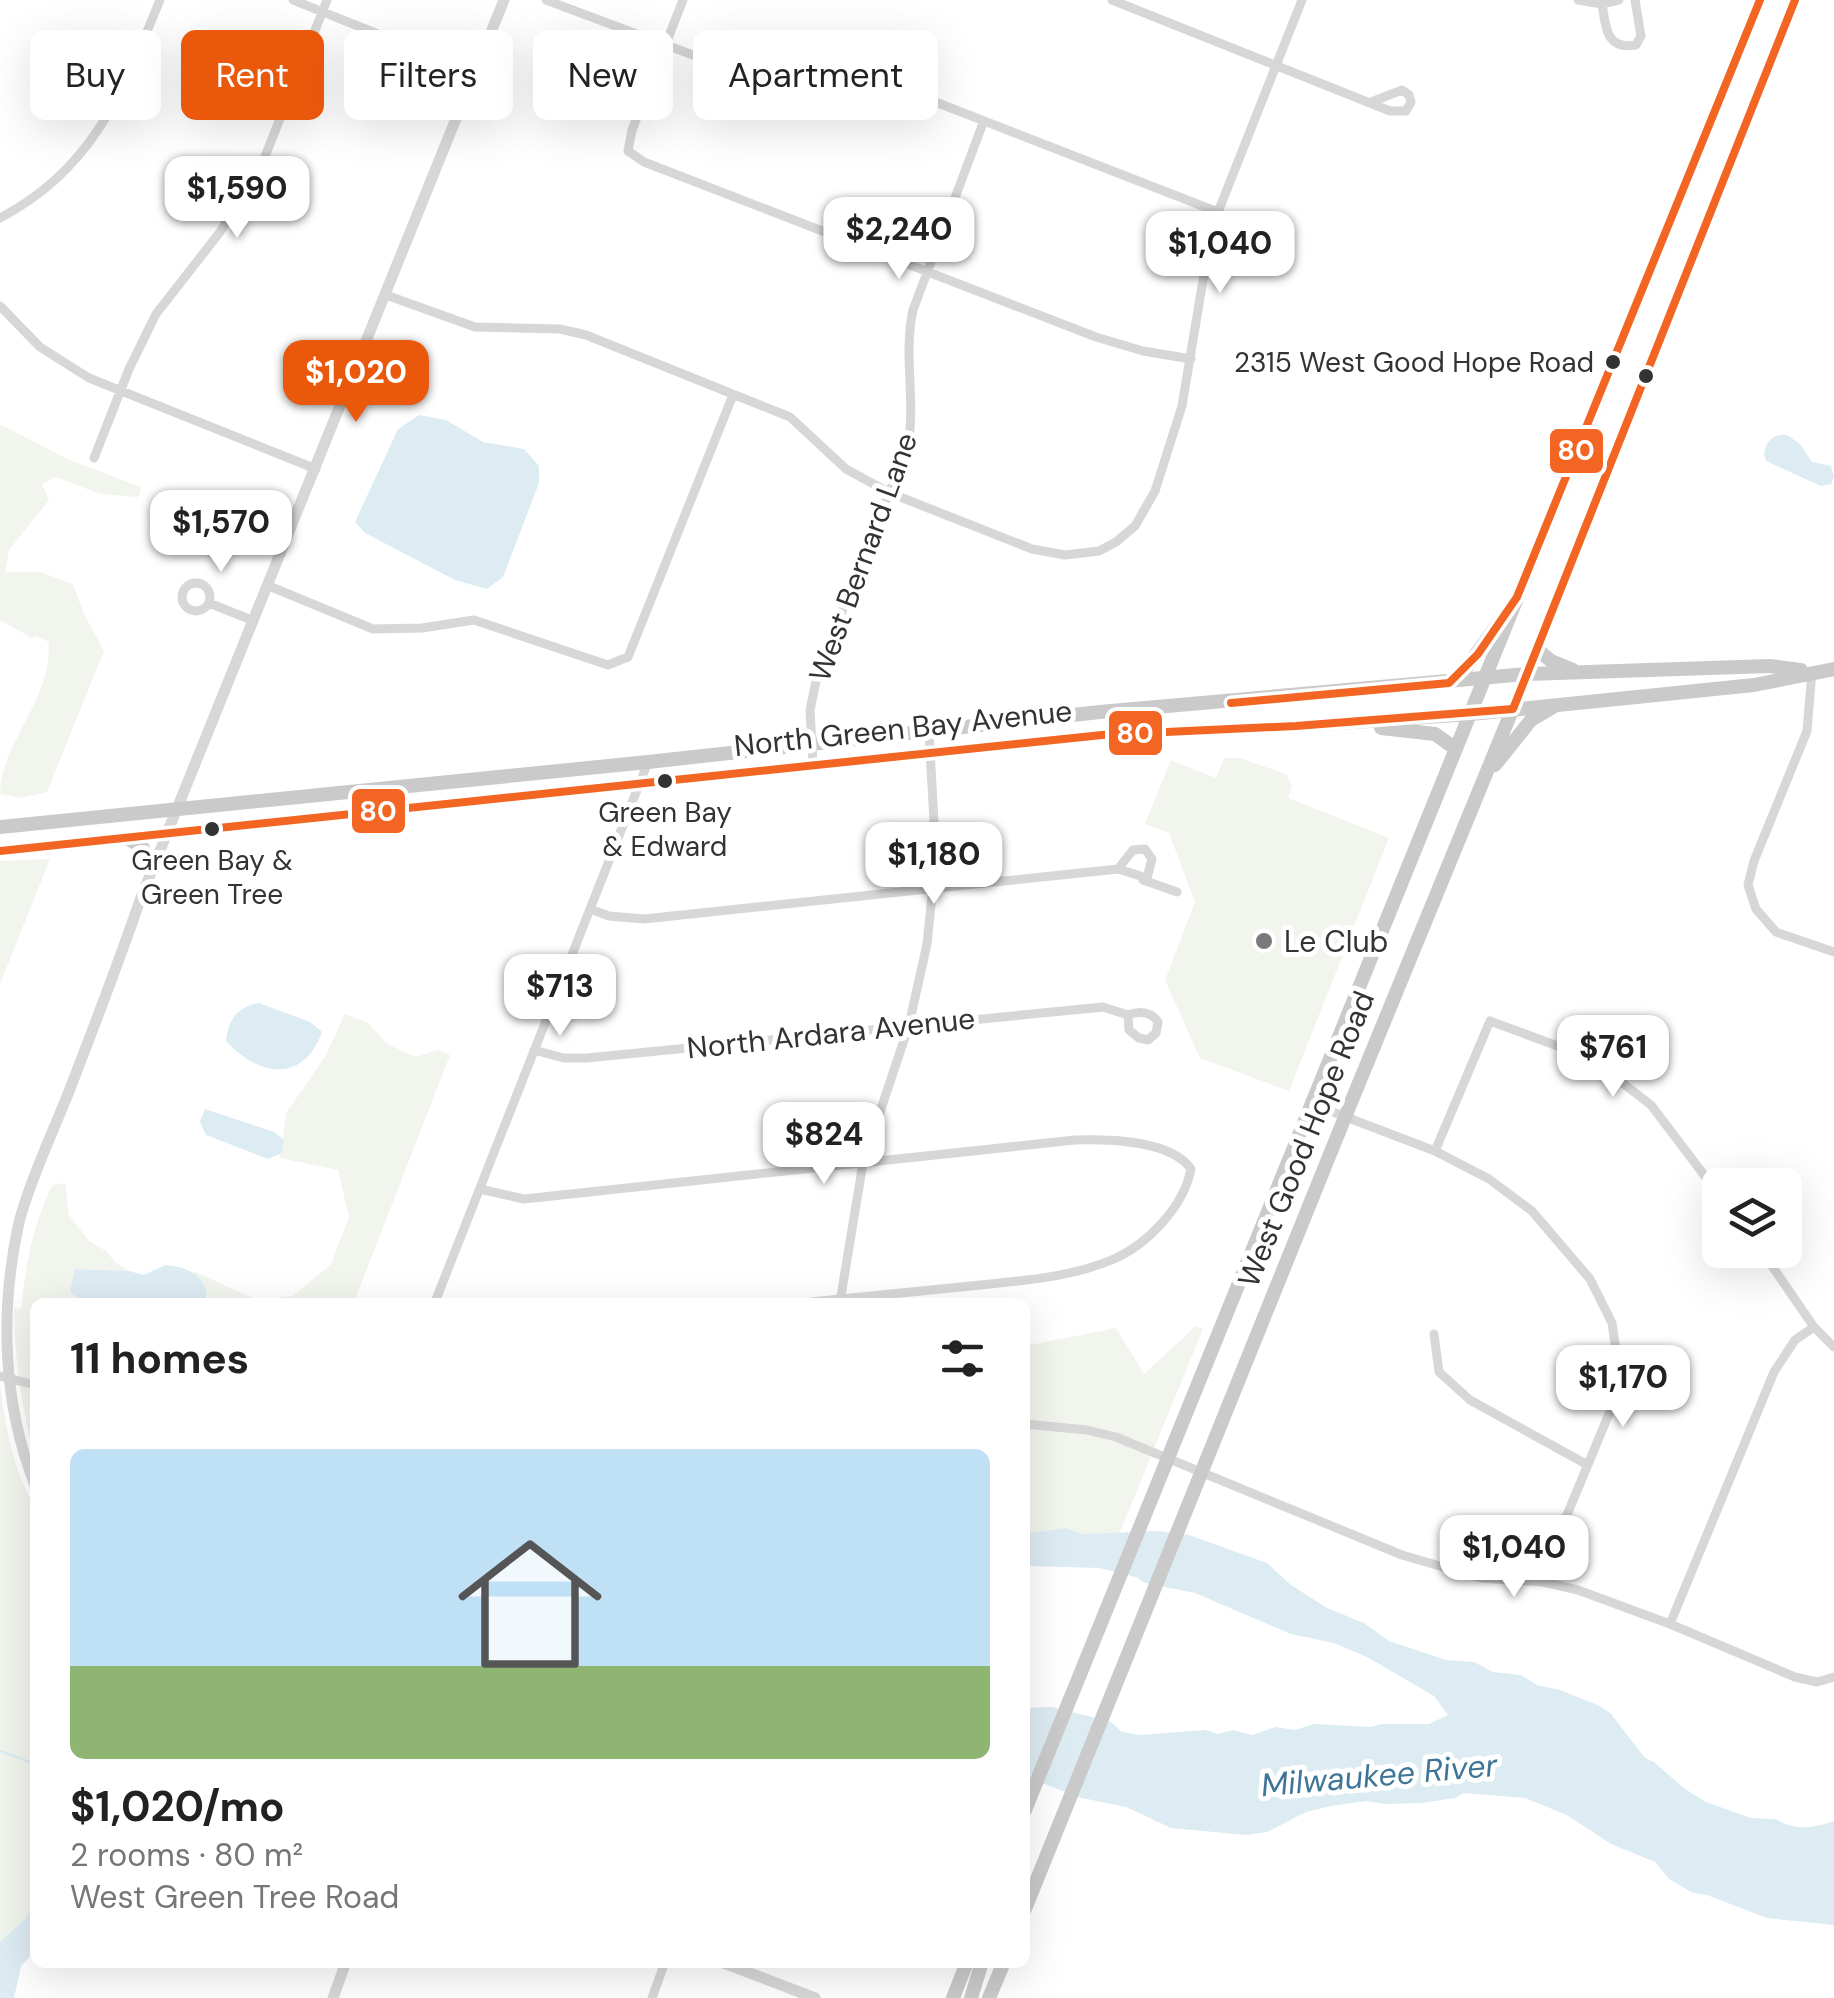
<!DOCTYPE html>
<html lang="en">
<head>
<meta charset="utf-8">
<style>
  body { margin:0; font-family:"DM Sans",sans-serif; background:#f6f6f6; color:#222; height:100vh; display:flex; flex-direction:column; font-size:38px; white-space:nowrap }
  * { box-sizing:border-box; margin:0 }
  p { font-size:32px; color:#767676 }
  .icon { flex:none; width:55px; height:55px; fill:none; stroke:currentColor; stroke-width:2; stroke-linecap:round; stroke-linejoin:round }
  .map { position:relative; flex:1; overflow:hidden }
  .panel { position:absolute; left:30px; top:1298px; width:1000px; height:670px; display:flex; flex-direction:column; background:#fff; border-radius:15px; box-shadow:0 10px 40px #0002 }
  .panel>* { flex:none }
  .banner { position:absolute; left:30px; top:30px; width:1000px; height:90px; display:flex; gap:20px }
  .fabs { position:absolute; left:1702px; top:1168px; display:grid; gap:20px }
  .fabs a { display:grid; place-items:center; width:100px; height:100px; border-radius:15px; background:#fff; box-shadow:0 10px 40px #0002; font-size:50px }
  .price { position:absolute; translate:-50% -85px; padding:0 22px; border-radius:20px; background:#fff; color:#222; font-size:32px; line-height:65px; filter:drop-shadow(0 2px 5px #0008) }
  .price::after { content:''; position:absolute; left:50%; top:60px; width:30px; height:22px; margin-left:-15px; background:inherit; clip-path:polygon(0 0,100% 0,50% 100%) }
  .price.active { background:#ea580c; color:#fff }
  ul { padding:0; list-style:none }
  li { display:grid; align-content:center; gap:20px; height:530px; padding:0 40px }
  li span { display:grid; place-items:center; height:310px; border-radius:15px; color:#555 }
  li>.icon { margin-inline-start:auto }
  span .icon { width:180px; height:180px; fill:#fffc; stroke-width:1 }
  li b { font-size:42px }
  h2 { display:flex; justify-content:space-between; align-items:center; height:120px; padding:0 40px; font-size:42px }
  .pill { padding:0 35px; border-radius:15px; background:#fff; box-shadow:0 10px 40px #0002; font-size:35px; line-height:90px }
  .pill.active { background:#ea580c; color:#fff }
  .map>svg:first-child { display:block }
  .green { fill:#f1f5ed }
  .water { fill:#ddebf3 }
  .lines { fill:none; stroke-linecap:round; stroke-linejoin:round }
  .stream { stroke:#ddebf3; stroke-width:2.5 }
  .minor { stroke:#d7d7d7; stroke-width:9 }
  .tertiary { stroke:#d7d7d7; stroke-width:11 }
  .primary { stroke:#cacaca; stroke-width:14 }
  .bus-1-casing { stroke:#fff; stroke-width:15 }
  .bus-1 { stroke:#f26522; stroke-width:8 }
  .bus-dot { fill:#333; stroke:#fff; stroke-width:4 }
  .poi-dot { fill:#7a7a7a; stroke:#fff; stroke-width:4 }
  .labels { text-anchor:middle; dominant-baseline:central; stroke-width:10; stroke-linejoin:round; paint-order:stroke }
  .bus-label { font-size:28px; fill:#333; stroke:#fff }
  .street-label { font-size:30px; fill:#333; stroke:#fff }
  .poi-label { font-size:30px; fill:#333; stroke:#fff; text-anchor:start }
  .water-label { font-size:32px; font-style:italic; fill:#3f7597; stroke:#fff }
  .line-badge { stroke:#fff; stroke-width:4 }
  .badge-label { font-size:28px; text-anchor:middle; font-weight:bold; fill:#fff }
</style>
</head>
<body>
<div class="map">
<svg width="1834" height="1998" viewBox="0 0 1834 1998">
  <rect width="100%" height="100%" fill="#fff"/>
  <path class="green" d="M0,424L67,459L141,487L139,497L100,494L56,477L42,484L49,500L9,550L5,572H40L73,584L83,612L104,651L47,792L21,798L0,794C0,743 51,704 49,642L37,636L32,638L0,620Z
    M1224,758H1240L1286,774L1292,786L1288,798L1389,838L1289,1091L1200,1058L1165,980L1195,902L1169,833L1145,824L1171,760L1216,778Z
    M50,859L0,984V861Z
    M345,1014L367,1022L387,1044L416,1057L438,1050L450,1055L354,1302H207L209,1298L193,1271L257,1300L293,1296L331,1264L349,1217L338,1170L280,1158L286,1113L325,1057Z
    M65,1183L69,1215L89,1241L106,1251L115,1262L129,1271L75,1269L81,1301L86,1302H35V1459C22,1408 14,1360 14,1308L21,1309C26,1262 32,1229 52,1185Z
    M1196,1326L1203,1329L1111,1554L1025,1556V1346L1116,1328L1144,1374Z
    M0,1383C4,1423 14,1472 35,1507V1931L0,1975Z"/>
  <path class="water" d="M419,415L446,420L483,442L524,449L539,466V483L503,577L487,589L455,580L365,533L355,522L398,429Z
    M1787,435L1800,444L1812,462L1831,466L1834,477L1831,484L1821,486L1766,461L1764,454C1766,441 1773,433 1787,435Z
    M259,1003L310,1022L322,1032C303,1084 259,1077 226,1041C228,1020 237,1007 259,1003Z
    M205,1109L274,1132L284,1140L282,1153L268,1159L206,1135L200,1122Z
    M165,1265C189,1267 208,1276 207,1302H86L70,1292L75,1269L129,1271L144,1275Z
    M1066,1528L1082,1534L1159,1531L1189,1535L1267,1563L1291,1585L1327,1608L1364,1623L1389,1641L1446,1660L1474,1662L1493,1672L1521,1675L1537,1685L1560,1690L1600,1706L1611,1714L1645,1758L1654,1762L1685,1789L1706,1802L1751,1818L1776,1819C1794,1831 1814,1828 1834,1821V1925L1767,1918L1707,1895L1693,1893L1669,1879L1655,1862L1611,1844L1567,1815L1525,1798L1464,1793L1455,1798L1421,1803L1385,1804L1366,1801L1331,1806L1306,1812L1267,1832L1246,1835L1171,1828L1126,1807L1082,1798L1025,1777V1708L1052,1707L1088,1716L1111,1722L1122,1732L1140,1735L1205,1730L1218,1734L1233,1730L1252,1735L1276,1727L1295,1730L1314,1724L1370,1727L1381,1724H1429L1448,1715L1434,1696L1367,1657L1334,1643L1291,1634L1195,1593L1145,1583L1136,1577L1100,1568L1025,1566V1534Z
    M35,1904V1951L21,1966L14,1998H0V1942L25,1919Z"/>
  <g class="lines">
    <path class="stream" d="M0,1751L35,1764"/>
    <path class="minor" d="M293,0L473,72
      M546,0L701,58L732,59L793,50L830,61L1218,212
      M683,0L632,130L628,151L644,162L1096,337L1143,351L1191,359
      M1112,0L1390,111H1406L1411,102L1409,95L1402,90L1371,102
      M1578,0L1602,4L1619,0
      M1602,4C1606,28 1606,50 1636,45L1641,36L1635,0
      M0,218C94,169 122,92 160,0
      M386,295L475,327L560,329L586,335L790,417L846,469L890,493L1032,549L1065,555L1099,551L1116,542L1135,526L1155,491L1182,406L1205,268L1218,212L1302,0
      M0,306L40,347L89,378L316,469
      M94,458L129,369L156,314L220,232L264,159L327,0
      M182 597a14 14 0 1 1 28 0a14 14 0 1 1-28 0Z
      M269,586L373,629L422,628L474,620L608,665L628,657L733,395
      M209,603L254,621
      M1812,671L1807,731L1754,861L1748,885L1756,909L1776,932L1834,952
      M813,764L810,710L818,672L908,445C916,400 903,355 913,310L983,123
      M1143,880L1177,892
      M590,909L609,916L644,919L1118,869L1147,878L1152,859L1145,849L1133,850L1118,869
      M534,1050L564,1058H587L1103,1007L1128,1015L1129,1030L1139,1038L1148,1040L1156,1033L1158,1022C1151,1011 1139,1011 1128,1015
      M1312,1104L1435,1151L1489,1179L1532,1211L1590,1279L1612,1323L1618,1365L1611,1409L1547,1563L1543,1582
      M1435,1151L1490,1021L1590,1058L1651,1105L1720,1196
      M480,1189L524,1199L1075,1140C1107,1139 1171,1140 1191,1169C1184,1206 1148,1244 1114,1259C1069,1278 1019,1281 971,1286C918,1291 865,1297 811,1302
      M1785,1229L1797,1221
      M1761,1250L1814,1327L1834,1347
      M435,1302L648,762
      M840,1302L863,1163L909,1025L927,944L936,857L929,732
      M1434,1334L1439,1372L1470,1400L1586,1464
      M0,1376L35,1385
      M1025,1424L1087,1430L1116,1437L1402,1555L1481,1578L1543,1582L1578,1590L1670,1624L1795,1677L1817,1682L1834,1677
      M1670,1624L1774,1372L1795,1340L1814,1327
      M652,1998L665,1962"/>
    <path class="tertiary" d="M35,1485C2,1402 0,1309 19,1222C31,1179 51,1136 68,1094C93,1029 118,965 140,900L504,0
      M721,1962L815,1998
      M333,1998L346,1962"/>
    <path class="primary" d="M1537,649L1551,661L1573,670
      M1450,682L1464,671L1502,618
      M1381,728L1435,734L1456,749
      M1495,765L1531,720L1553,707
      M0,827L648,762L1100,712L1527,674L1770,666L1801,670
      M127,838L142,847L154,866
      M0,851L1102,735L1296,726L1471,714L1754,685L1834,669
      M1025,1810L1760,0
      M1025,1909L1345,1117L1527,674L1795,0
      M953,1998L967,1962
      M971,1998L982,1962
      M989,1998L1004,1962"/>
    <g class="bus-1-casing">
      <path id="bus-1" d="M1231,703L1449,683L1478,654L1517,597L1760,0
        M0,851L1102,735L1296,726L1513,709L1795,0"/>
    </g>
    <use href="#bus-1" class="bus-1"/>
  </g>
  <g class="bus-dot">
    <circle cx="1613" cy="362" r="9"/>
    <circle cx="1646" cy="376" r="9"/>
    <circle cx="665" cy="781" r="9"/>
    <circle cx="212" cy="829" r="9"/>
  </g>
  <circle class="poi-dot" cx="1264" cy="941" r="10"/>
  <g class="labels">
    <g class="bus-label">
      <text x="1594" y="362" text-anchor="end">2315 West Good Hope Road</text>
      <text x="665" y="812">Green Bay<tspan x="665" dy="34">&amp; Edward</tspan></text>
      <text x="212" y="860">Green Bay &amp;<tspan x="212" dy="34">Green Tree</tspan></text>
    </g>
    <g class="street-label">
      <text transform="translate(863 557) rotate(-70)">West Bernard Lane</text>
      <text transform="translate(903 728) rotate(-6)">North Green Bay Avenue</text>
      <text transform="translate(831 1033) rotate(-6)">North Ardara Avenue</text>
      <text transform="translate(1306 1139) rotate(-68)">West Good Hope Road</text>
    </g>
    <g class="poi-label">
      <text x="1284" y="941">Le Club</text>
    </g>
    <g class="water-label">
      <text transform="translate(1379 1775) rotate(-5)">Milwaukee River</text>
    </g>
  </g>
  <g class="line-badge">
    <rect x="1548" y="427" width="57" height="48" rx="10" fill="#f26522"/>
    <rect x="1107" y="709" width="57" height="48" rx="10" fill="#f26522"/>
    <rect x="350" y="787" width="57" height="48" rx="10" fill="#f26522"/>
  </g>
  <g class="badge-label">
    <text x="1576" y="460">80</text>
    <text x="1135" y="743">80</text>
    <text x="378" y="821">80</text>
  </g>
</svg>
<div class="fabs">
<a><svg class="icon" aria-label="layers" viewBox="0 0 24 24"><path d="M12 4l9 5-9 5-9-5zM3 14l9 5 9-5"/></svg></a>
</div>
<b class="price" style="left:237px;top:241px">$1,590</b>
<b class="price" style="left:899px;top:282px">$2,240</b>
<b class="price" style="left:1220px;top:296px">$1,040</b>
<b class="price active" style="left:356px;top:425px">$1,020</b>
<b class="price" style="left:221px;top:575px">$1,570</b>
<b class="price" style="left:934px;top:907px">$1,180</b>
<b class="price" style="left:560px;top:1039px">$713</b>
<b class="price" style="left:1613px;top:1100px">$761</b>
<b class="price" style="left:824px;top:1187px">$824</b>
<b class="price" style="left:1623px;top:1430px">$1,170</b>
<b class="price" style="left:1514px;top:1600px">$1,040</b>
<div class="banner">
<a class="pill">Buy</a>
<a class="pill active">Rent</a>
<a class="pill">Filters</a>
<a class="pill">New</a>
<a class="pill">Apartment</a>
</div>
<section class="panel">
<h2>11 homes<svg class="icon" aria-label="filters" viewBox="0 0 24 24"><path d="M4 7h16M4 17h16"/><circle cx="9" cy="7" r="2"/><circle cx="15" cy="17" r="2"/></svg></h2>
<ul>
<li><span style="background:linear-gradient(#bfe0f5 70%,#8fb573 0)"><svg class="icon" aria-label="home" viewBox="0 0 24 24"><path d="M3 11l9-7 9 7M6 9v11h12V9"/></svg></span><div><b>$1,020/mo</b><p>2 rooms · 80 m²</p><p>West Green Tree Road</p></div></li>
</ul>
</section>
</div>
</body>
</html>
